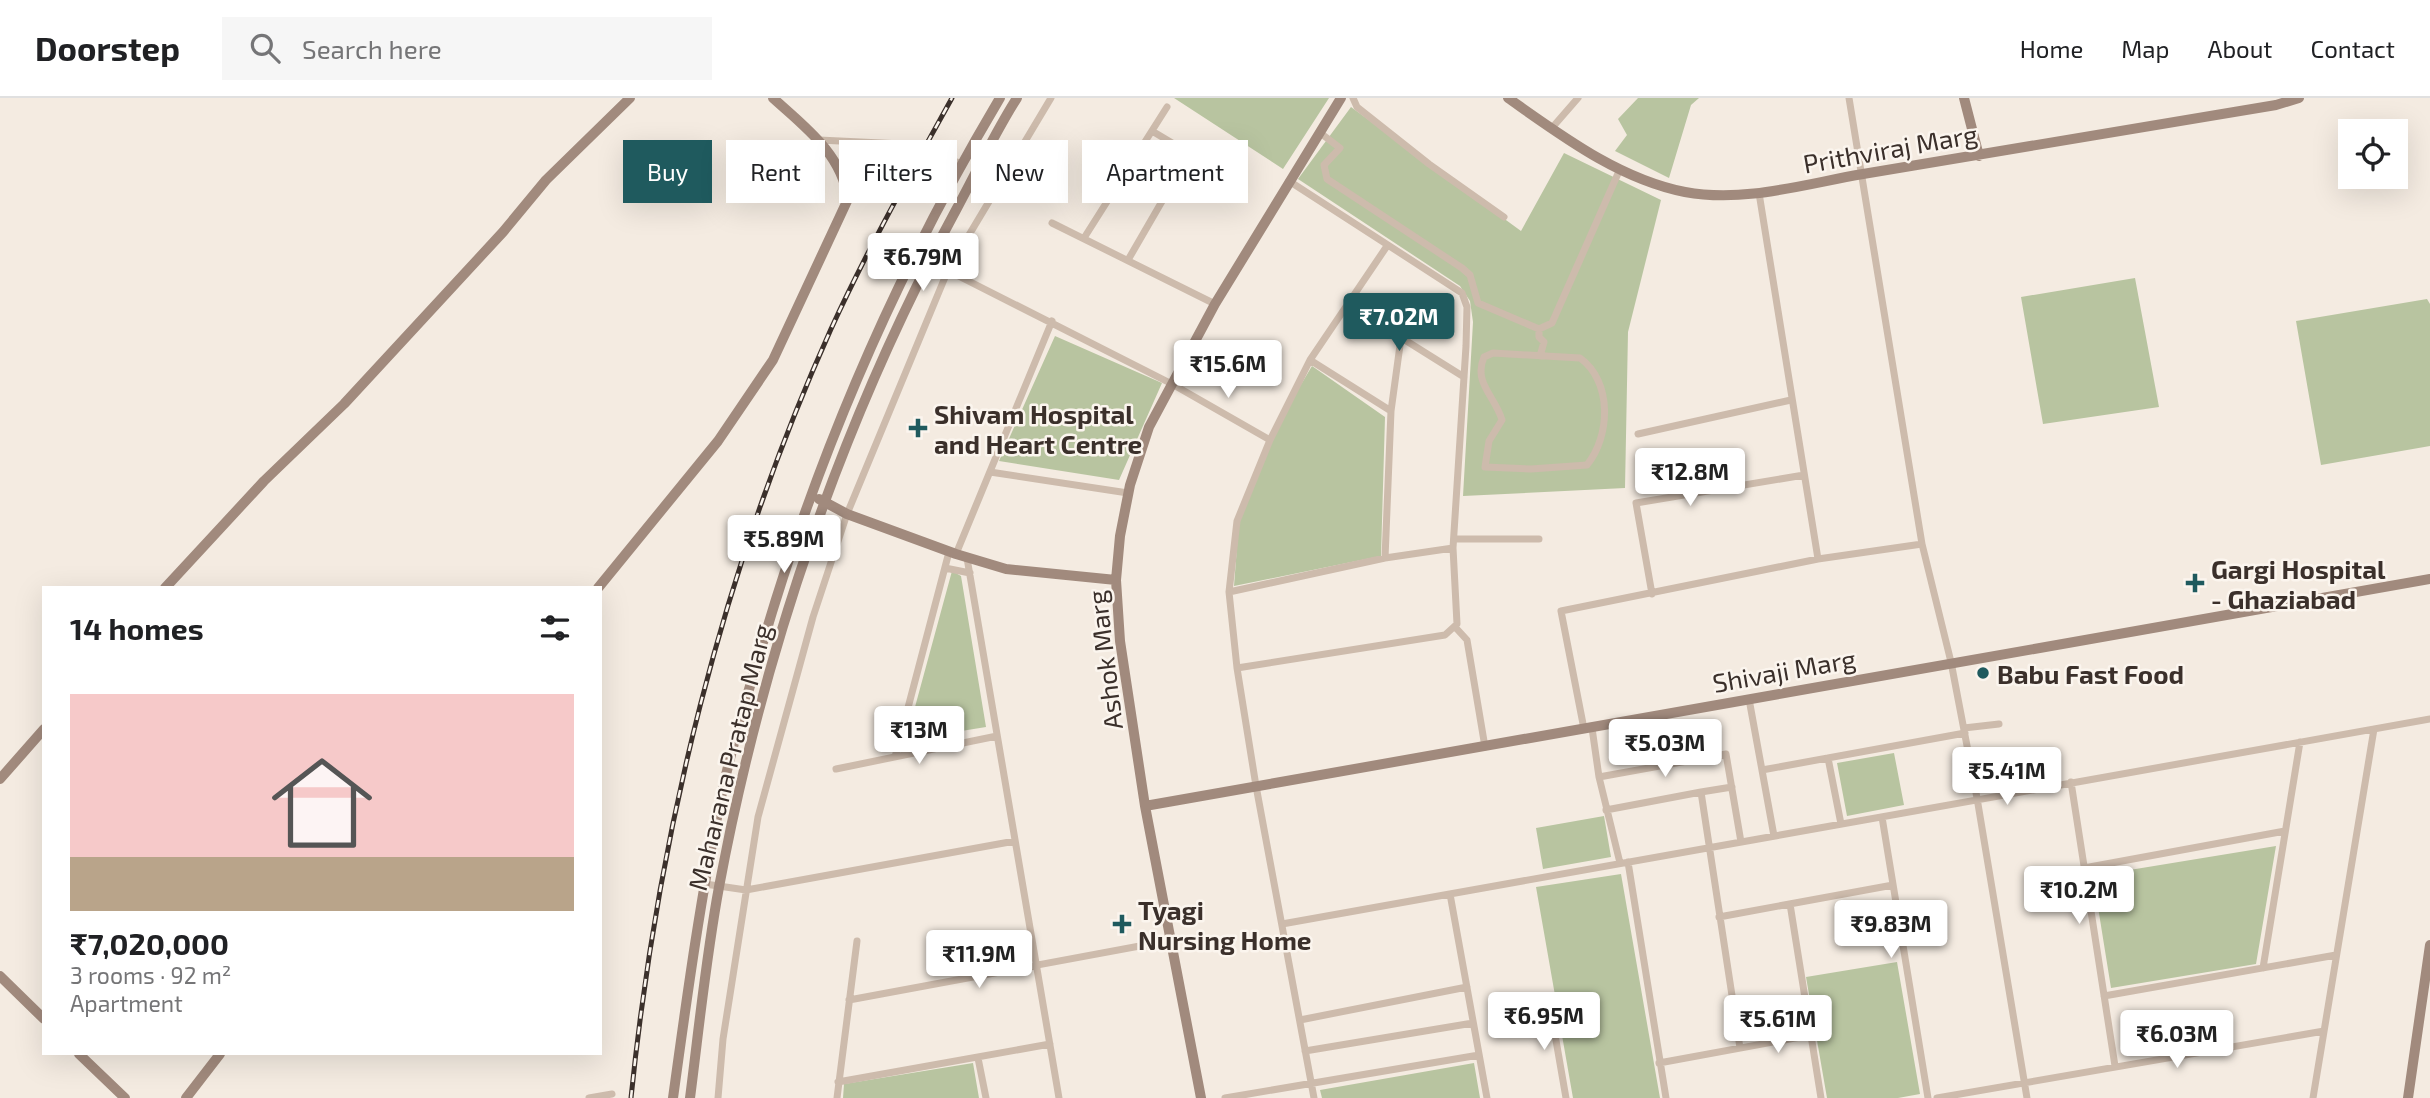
<!DOCTYPE html>
<html lang="en">
<head>
<meta charset="utf-8">
<style>
  body { margin:0; font-family:"Exo 2",sans-serif; background:#f6f6f6; color:#202124; height:100vh; display:flex; flex-direction:column; font-size:26px; white-space:nowrap }
  * { box-sizing:border-box; margin:0 }
  p { font-size:23px; color:#757577 }
  .icon { flex:none; width:38px; height:38px; fill:none; stroke:currentColor; stroke-width:2; stroke-linecap:round; stroke-linejoin:round }
  .map { position:relative; flex:1; overflow:hidden }
  .side { position:absolute; left:42px; top:488px; width:560px; height:469px; display:flex; flex-direction:column; background:#fff; border-radius:0px; box-shadow:0 7px 28px #0002 }
  .side>* { flex:none }
  .hud { position:absolute; left:623px; top:42px; width:665px; height:63px; display:flex; gap:14px }
  .fabs { position:absolute; left:2338px; top:21px; display:grid; gap:14px }
  .fabs a { display:grid; place-items:center; width:70px; height:70px; border-radius:0px; background:#fff; box-shadow:0 7px 28px #0002; font-size:35px }
  .price { position:absolute; translate:-50% -60px; padding:0 16px; border-radius:7px; background:#fff; color:#222; font-size:23px; line-height:46px; filter:drop-shadow(0 2px 4px #0008) }
  .price::after { content:''; position:absolute; left:50%; top:42px; width:21px; height:16px; margin-left:-10px; background:inherit; clip-path:polygon(0 0,100% 0,50% 100%) }
  .price.on { background:#1f5a5e; color:#fff }
  ul { padding:0; list-style:none }
  li { display:grid; align-content:center; gap:14px; height:371px; padding:0 28px }
  li+li { border-top:2px solid #e0e0e0 }
  li span { display:grid; place-items:center; height:217px; border-radius:0px; color:#555 }
  li>.icon { margin-inline-start:auto }
  span .icon { width:126px; height:126px; fill:#fffc; stroke-width:1 }
  li b { font-size:30px }
  h2 { display:flex; justify-content:space-between; align-items:center; height:84px; padding:0 28px; font-size:30px }
  .pill { padding:0 24px; border-radius:0px; background:#fff; box-shadow:0 7px 28px #0002; font-size:24px; line-height:63px }
  .pill.on { background:#1f5a5e; color:#fff }
  header { display:flex; align-items:center; gap:42px; box-sizing:border-box; height:98px; padding:0 35px; background:#fff; border-bottom:2px solid #e0e0e0 }
  header strong { font-size:33px }
  nav { display:flex; gap:38px; margin-inline-start:auto; font-size:24px }
  .search { width:490px; height:63px; background:#f6f6f6; display:flex; align-items:center; gap:18px; box-sizing:border-box; padding:0 24px; border-radius:0px; color:#757577; font-size:26px }
  .map>svg:first-child { display:block }
  .green { fill:#b8c4a0 }
  .lines { fill:none; stroke-linecap:round; stroke-linejoin:round }
  .street { stroke:#cdbbac; stroke-width:7 }
  .secondary { stroke:#a18a7d; stroke-width:10 }
  .rail-casing { stroke:#3b302b; stroke-width:5 }
  .rail { stroke:#fbf5ee; stroke-width:2.5; stroke-dasharray:8; stroke-linecap:butt }
  .poi-dot { fill:#1f5a5e; stroke:#fbf5ee; stroke-width:2.5 }
  .labels { text-anchor:middle; dominant-baseline:central; stroke-width:5; stroke-linejoin:round; paint-order:stroke }
  .street-label { font-size:26px; fill:#3b302b; stroke:#fbf5ee }
  .poi-label { font-size:26px; font-weight:bold; fill:#3b302b; stroke:#fbf5ee; text-anchor:start }
</style>
</head>
<body>
<header>
<strong>Doorstep</strong>
<div class="search"><svg class="icon" aria-label="search" viewBox="0 0 24 24"><circle cx="10" cy="10" r="6"/><path d="M15 15l6 6"/></svg>Search here</div>
<nav><a>Home</a><a>Map</a><a>About</a><a>Contact</a></nav>
</header>
<div class="map">
<svg width="2430" height="1000" viewBox="0 0 2430 1000">
  <rect width="100%" height="100%" fill="#f4ebe1"/>
  <path class="green" d="M1174,0H1329L1283,71Z
    M1638,0H1699L1691,7L1669,80L1615,53L1627,37L1618,21Z
    M1351,9L1521,133L1564,55L1661,102L1628,234L1625,390L1463,398L1473,224L1470,203L1460,188L1298,81Z
    M2135,180L2159,309L2043,326L2021,199Z
    M2427,201L2430,206V348L2321,367L2296,223Z
    M1055,238L1162,285L1119,382L999,363Z
    M1312,268L1385,319L1381,458L1234,488L1239,422L1271,337Z
    M952,473L961,478L986,629L906,642Z
    M1894,655L1904,707L1847,718L1837,665Z
    M1604,718L1611,759L1543,771L1536,730Z
    M2276,748L2256,866L2111,890L2093,778Z
    M1621,776L1660,1000H1573L1536,789Z
    M1897,864L1920,996L1898,1000H1827L1806,879Z
    M973,965L979,1000H843L844,986Z
    M1474,965L1480,1000H1322L1320,992Z"/>
  <g class="lines">
    <path class="street" d="M1353,0L1357,9L1429,66L1504,119
      M1849,0L1922,446L1951,564L1977,700L2027,1000
      M1551,31L1578,0
      M1152,33L1209,67
      M1319,34L1340,50L1324,67L1327,81L1462,170L1470,177L1478,205L1539,231
      M819,42L902,46L963,66
      M1759,95L1818,461
      M1052,125L1215,206
      M1084,140L1167,9
      M1128,162L1190,55
      M929,163L1172,286L1270,342
      M1349,207L1464,279
      M1493,255L1580,260C1612,283 1611,337 1587,367L1531,371L1485,369L1489,343L1502,322C1495,298 1473,285 1484,259Z
      M1540,258L1544,244L1539,239V231L1552,225L1620,71
      M1310,262L1391,313L1385,460
      M1391,313L1401,240
      M1638,336L1791,302
      M990,374L1128,395
      M1454,441H1539
      M956,456L1052,223
      M967,460L1059,1000
      M945,470L970,475
      M1229,494L1385,460L1453,450
      M1652,496L1636,405L1804,377
      M1456,530L1467,542L1485,649
      M1237,570L1445,537L1457,526L1453,450L1466,248L1467,209L1462,195L1289,83
      M1749,601L1774,738
      M1592,630L1599,679L1620,765
      M1964,630L1999,626
      M1584,631L1561,513L1818,461L1922,446
      M895,659L949,454
      M1828,660L1841,726
      M836,671L997,638
      M1762,672L1965,635
      M1599,679L1726,656L1741,744
      M2071,684L2115,968
      M1701,694L1732,689
      M1606,712L1701,694L1740,950
      M1882,719L1928,1000
      M1628,764L1666,1000
      M2084,770L2285,733
      M705,786L746,792L1015,743
      M1450,796L1487,1000
      M1790,806L1821,1000
      M1719,819L1893,787
      M1282,826L2430,621
      M2263,870L2300,644
      M2104,898L2336,857
      M849,902L1172,842
      M1549,902L1566,1000
      M1300,922L1467,889
      M1305,953L1473,925
      M978,960L986,1000
      M1659,965L1811,937
      M838,984L1050,946
      M589,1000L612,996
      M718,1000L723,941L758,719L813,519L847,416L948,172L1051,0
      M837,1000L857,843
      M1225,1000L1479,957
      M1314,1000L1256,688L1237,570L1229,494L1237,423L1270,342L1310,262L1387,148
      M1937,1000L2324,933
      M2313,1000L2374,631"/>
    <path class="secondary" d="M1508,0C1562,38 1619,81 1685,94C1745,105 1804,86 1863,76C2001,52 2139,31 2276,7L2299,0
      M1964,0L1979,58
      M819,401L847,416L956,456L1006,471L1116,482
      M165,490L264,383L344,306L503,134L546,82L630,0
      M598,490L718,343L773,262L848,101C842,56 805,29 773,0
      M0,681L44,631
      M1145,708L2430,481
      M0,878L44,921
      M79,956L125,1000
      M186,1000L220,956
      M673,1000C687,898 701,796 722,695C732,646 747,598 761,551C817,358 897,173 1000,0
      M690,1000C699,930 706,859 719,789C763,554 842,323 956,112C976,75 994,36 1017,0
      M1201,1000L1145,708L1120,543L1116,482L1120,438L1130,387L1149,329L1215,206L1341,0
      M2408,1000L2430,847"/>
    <g class="rail-casing">
      <path id="rail" d="M631,1000C658,736 722,473 831,231C867,152 910,76 952,0"/>
    </g>
    <use href="#rail" class="rail"/>
  </g>
  <g class="poi-dot">
    <path d="M914.5 319.5h7v7h7v7h-7v7h-7v-7h-7v-7h7z"/>
    <path d="M2191.5 474.5h7v7h7v7h-7v7h-7v-7h-7v-7h7z"/>
    <circle cx="1983" cy="575" r="7"/>
    <path d="M1118.5 815.5h7v7h7v7h-7v7h-7v-7h-7v-7h7z"/>
  </g>
  <g class="labels">
    <g class="street-label">
      <text transform="translate(1890 50) rotate(-10)">Prithviraj Marg</text>
      <text transform="translate(1104 562) rotate(-97)">Ashok Marg</text>
      <text transform="translate(1784 572) rotate(-10)">Shivaji Marg</text>
      <text transform="translate(729 659) rotate(-76)">Maharana Pratap Marg</text>
    </g>
    <g class="poi-label">
      <text x="934" y="315">Shivam Hospital<tspan x="934" dy="30">and Heart Centre</tspan></text>
      <text x="2211" y="470">Gargi Hospital<tspan x="2211" dy="30">- Ghaziabad</tspan></text>
      <text x="1997" y="575">Babu Fast Food</text>
      <text x="1138" y="811">Tyagi<tspan x="1138" dy="30">Nursing Home</tspan></text>
    </g>
  </g>
</svg>
<div class="fabs">
<a><svg class="icon" aria-label="locate" viewBox="0 0 24 24"><circle cx="12" cy="12" r="6"/><path d="M12 2v4M12 18v4M2 12h4M18 12h4"/></svg></a>
</div>
<b class="price" style="left:923px;top:195px">₹6.79M</b>
<b class="price on" style="left:1399px;top:255px">₹7.02M</b>
<b class="price" style="left:1228px;top:302px">₹15.6M</b>
<b class="price" style="left:1690px;top:410px">₹12.8M</b>
<b class="price" style="left:784px;top:477px">₹5.89M</b>
<b class="price" style="left:919px;top:668px">₹13M</b>
<b class="price" style="left:1665px;top:681px">₹5.03M</b>
<b class="price" style="left:2007px;top:709px">₹5.41M</b>
<b class="price" style="left:2079px;top:828px">₹10.2M</b>
<b class="price" style="left:1891px;top:862px">₹9.83M</b>
<b class="price" style="left:979px;top:892px">₹11.9M</b>
<b class="price" style="left:1544px;top:954px">₹6.95M</b>
<b class="price" style="left:1778px;top:957px">₹5.61M</b>
<b class="price" style="left:2177px;top:972px">₹6.03M</b>
<div class="hud">
<a class="pill on">Buy</a>
<a class="pill">Rent</a>
<a class="pill">Filters</a>
<a class="pill">New</a>
<a class="pill">Apartment</a>
</div>
<section class="side">
<h2>14 homes<svg class="icon" aria-label="filters" viewBox="0 0 24 24"><path d="M4 7h16M4 17h16"/><circle cx="9" cy="7" r="2"/><circle cx="15" cy="17" r="2"/></svg></h2>
<ul>
<li><span style="background:linear-gradient(#f6c9c9 75%,#b9a48a 0)"><svg class="icon" aria-label="home" viewBox="0 0 24 24"><path d="M3 11l9-7 9 7M6 9v11h12V9"/></svg></span><div><b>₹7,020,000</b><p>3 rooms · 92 m²</p><p>Apartment</p></div></li>
</ul>
</section>
</div>
</body>
</html>
